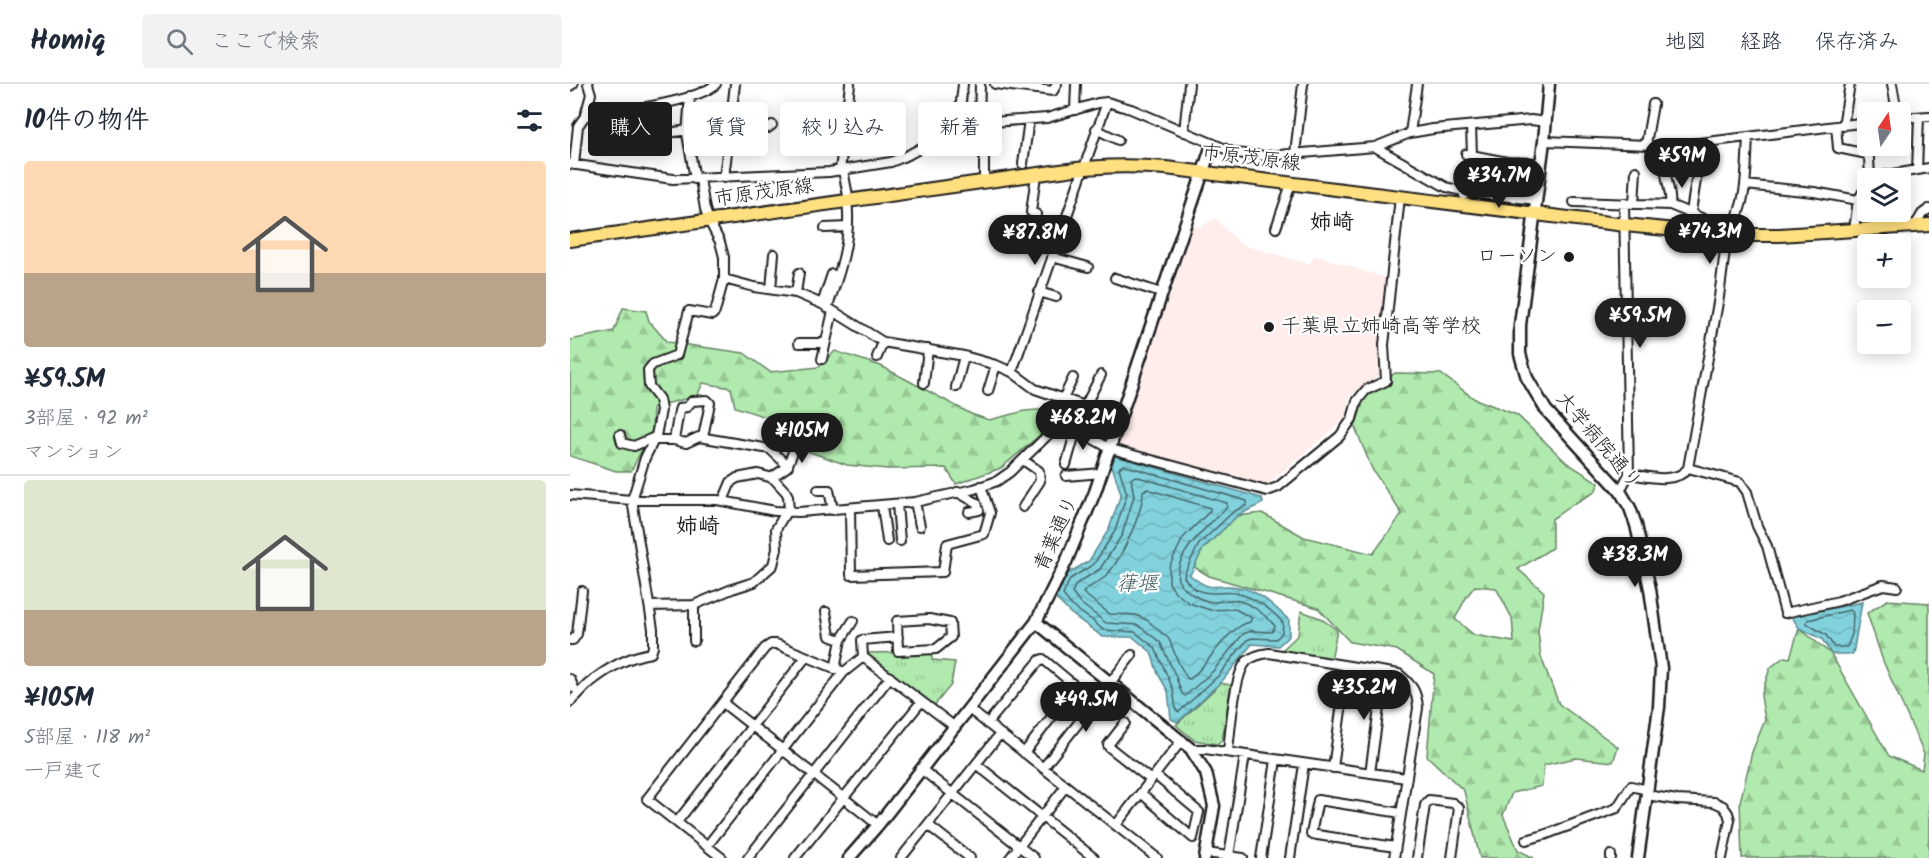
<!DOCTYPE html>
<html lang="ja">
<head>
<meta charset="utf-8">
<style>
  body { margin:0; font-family:Kalam,"Klee One",sans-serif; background:#f2f2f3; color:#1f2937; height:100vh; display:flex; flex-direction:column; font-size:22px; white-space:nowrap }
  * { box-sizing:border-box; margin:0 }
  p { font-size:20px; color:#747a83 }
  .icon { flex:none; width:33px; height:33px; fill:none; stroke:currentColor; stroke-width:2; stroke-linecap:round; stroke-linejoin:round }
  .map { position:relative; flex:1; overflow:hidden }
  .panel { display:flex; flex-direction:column; background:#fff; width:570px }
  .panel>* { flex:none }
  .hud { position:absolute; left:18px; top:18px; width:570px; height:54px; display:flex; gap:12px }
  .needle { width:39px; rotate:13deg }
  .buttons { position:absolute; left:1287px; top:18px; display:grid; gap:12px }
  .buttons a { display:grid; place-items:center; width:54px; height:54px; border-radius:6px; background:#fff; box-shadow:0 3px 15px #0003; font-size:30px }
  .price { position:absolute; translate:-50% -51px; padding:0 14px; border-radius:21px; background:#1c1c1c; color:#fff; font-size:20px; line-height:39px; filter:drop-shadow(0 2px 3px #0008) }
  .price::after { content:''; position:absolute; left:50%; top:36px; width:18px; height:14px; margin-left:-9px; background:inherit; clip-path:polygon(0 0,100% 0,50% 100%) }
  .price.active { background:#222; color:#fff }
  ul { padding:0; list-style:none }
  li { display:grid; align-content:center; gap:12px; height:318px; padding:0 24px }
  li+li { border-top:2px solid #e0e1e3 }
  li span { display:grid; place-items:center; height:186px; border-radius:6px; color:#555 }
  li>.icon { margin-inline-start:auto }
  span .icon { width:108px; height:108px; fill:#fffc; stroke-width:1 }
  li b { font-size:26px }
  h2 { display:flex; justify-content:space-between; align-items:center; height:72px; padding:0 24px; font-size:26px }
  .tag { padding:0 21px; border-radius:6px; background:#fff; box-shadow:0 3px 15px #0003; font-size:21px; line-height:54px }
  .tag.active { background:#1c1c1c; color:#fff }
  header { display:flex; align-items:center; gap:36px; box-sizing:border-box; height:84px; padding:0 30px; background:#fff; border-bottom:2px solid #e0e1e3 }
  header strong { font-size:28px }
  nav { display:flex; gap:33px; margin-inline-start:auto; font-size:21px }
  .search { width:420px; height:54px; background:#f2f2f3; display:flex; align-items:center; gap:15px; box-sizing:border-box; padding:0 21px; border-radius:6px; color:#747a83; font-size:22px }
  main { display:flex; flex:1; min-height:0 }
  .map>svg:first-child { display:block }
  .built { fill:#ffedec }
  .forest { fill:url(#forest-firs); stroke:#668365; stroke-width:1.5; fill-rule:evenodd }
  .park { fill:url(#park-tufts); stroke:#668365; stroke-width:1.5 }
  .water { fill:url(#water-waves); stroke:#598990; stroke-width:1.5 }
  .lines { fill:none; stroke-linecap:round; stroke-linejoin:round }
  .shore { stroke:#456569; stroke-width:1.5 }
  .street-casing { stroke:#1c1c1c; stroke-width:12 }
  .secondary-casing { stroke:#1c1c1c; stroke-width:15 }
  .primary-casing { stroke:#1c1c1c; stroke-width:16 }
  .street { stroke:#fff; stroke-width:8 }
  .secondary { stroke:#fff; stroke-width:10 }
  .primary { stroke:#ffdf80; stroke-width:12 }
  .poi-dot { fill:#1c1c1c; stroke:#fff; stroke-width:2 }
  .labels { text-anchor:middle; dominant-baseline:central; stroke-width:4.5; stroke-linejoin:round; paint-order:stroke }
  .street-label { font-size:20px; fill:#1c1c1c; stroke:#fff }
  .poi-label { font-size:20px; fill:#1c1c1c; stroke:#fff; text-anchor:end }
  .water-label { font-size:21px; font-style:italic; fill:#405c60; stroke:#fff }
  .quarter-label { font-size:22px; font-weight:bold; fill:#1c1c1c; stroke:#fff }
</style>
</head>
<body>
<header>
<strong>Homiq</strong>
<div class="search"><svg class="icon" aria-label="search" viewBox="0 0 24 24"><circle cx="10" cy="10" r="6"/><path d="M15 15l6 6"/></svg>ここで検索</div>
<nav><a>地図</a><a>経路</a><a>保存済み</a></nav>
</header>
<main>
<section class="panel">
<h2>10件の物件<svg class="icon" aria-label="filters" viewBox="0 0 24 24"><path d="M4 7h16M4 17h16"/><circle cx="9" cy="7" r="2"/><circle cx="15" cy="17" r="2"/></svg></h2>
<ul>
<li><span style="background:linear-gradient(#ffd9b3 60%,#b9a48a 0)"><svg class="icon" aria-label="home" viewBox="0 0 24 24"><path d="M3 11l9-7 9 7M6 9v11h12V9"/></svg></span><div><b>¥59.5M</b><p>3部屋 · 92 m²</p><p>マンション</p></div></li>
<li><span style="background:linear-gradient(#dfe7d0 70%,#b9a48a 0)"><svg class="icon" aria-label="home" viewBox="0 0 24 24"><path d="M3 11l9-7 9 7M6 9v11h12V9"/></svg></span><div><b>¥105M</b><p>5部屋 · 118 m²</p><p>一戸建て</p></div></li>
</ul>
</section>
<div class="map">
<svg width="1359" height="774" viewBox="0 0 1359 774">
  <defs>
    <pattern id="forest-firs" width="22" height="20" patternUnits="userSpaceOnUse" patternTransform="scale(1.5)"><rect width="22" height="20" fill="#b1eaae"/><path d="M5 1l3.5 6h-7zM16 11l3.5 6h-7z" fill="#98c895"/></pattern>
    <pattern id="park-tufts" width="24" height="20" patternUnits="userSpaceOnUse" patternTransform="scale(1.5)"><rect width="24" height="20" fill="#b1eaae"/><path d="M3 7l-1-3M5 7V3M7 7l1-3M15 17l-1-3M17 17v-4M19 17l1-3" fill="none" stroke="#98c895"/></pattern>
    <pattern id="water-waves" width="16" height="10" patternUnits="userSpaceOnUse" patternTransform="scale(1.5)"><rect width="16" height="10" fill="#82d2dd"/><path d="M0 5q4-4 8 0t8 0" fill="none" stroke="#70b4bd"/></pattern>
  </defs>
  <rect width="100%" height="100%" fill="#fff"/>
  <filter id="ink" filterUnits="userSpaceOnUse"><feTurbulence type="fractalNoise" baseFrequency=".0167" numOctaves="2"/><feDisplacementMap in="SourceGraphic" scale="12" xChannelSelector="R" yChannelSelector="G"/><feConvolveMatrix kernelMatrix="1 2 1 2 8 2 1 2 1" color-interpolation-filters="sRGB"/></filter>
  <g filter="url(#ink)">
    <path class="built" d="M645,134L670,160L739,180L745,171L816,194L809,292L780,312L776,334L697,401L549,361L619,140L631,143Z"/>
    <path class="forest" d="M53,224L76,227L79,237L97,258L174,269L200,288L249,283L265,267L311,282L401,330L419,336L455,327L479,325L489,335L431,384L386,400L376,384L317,385L277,381L240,368L221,357L214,339L165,323L161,304L133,299L127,312L83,323L82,346L61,387H46L0,372V256L44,247Z
      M825,289L871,290L905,315L947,331L997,379L1029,399L1025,408L1005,419L982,435V464L948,485L974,508L968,547L971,573L989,620L1048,663L1043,678L1006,674L974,681L972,702L942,709L933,731L948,766L964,774H910L894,707L857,672L864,590L827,566L780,558L748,524L639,492L624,483L633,465L667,432L692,429L734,453L803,470L832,430L802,385L785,343L795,313ZM905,502L926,504L942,534L944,558L904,551L885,535L897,512Z
      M1317,516L1359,519V774H1172L1170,718L1182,668L1195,636L1191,612L1200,584L1214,573L1220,574L1229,544L1261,570L1319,672L1352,686L1354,670L1313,577L1297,529Z"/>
    <path class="park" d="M731,527L750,534L767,546L761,576L711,567L728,551Z
      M362,568V576L385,578L381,601L364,622L295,569Z
      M651,599L661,601L652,656L647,660L624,656L606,641Z"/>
    <path class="water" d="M545,372L692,414L693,419L667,432L633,465L620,491C642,510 646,499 668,503C689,506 705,523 719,536V552L708,562L682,560L653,596L608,638L601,635L598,607L588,590L581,568L563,553H532C521,543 508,536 499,528C493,522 491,518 484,514L495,491L519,477L539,445L551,410L542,382Z
      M1292,518L1283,570H1261L1252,555L1229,544L1222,533Z"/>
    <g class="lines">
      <path class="shore" d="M553,381L677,417V421L663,428L629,460L615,488L614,493C630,519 651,504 670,510C687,515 702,526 713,539L712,549L706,555L682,554L677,556L648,592L609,628L606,626L603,605L585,564L565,548L533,546L522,536L503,523L493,511L500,495L524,480L545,447L557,410L549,384Z
        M565,392L657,419V423C641,439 603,470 608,496C614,507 630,517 643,518C650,518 659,515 666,516C681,519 696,531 705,542L702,548L681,547L673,550L643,587L615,612L612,610L606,593L590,558L568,541L536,539L509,518L502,509L506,500L530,485L552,451L564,412L561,395Z
        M577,405L640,424V427L613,454L599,483V499L605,508L619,519L640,526L665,525L682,534L680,538C657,543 639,580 620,595L617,594L609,580L599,555L577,536L566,531L540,530L513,509L515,506C521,502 529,498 535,493C550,478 573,429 573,407Z
        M1280,526L1283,529L1282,550L1277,563H1264L1256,551L1236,539L1238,536Z"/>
      <g class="street-casing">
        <path id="street" d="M425,0L483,7L487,0
          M1322,0L1327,28
          M0,2L3,0
          M120,12L117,50L125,95
          M239,26L276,31
          M505,26L506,0
          M15,32C45,28 125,19 146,0
          M1330,34L1359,32
          M160,37L198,44L202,41
          M409,38L410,0
          M1266,42L1268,64L1297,70L1299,74L1300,94
          M1273,42L1280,0
          M388,44L393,0
          M526,45L548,56
          M614,48L619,0
          M840,49L847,0
          M84,51L118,46
          M974,57L1105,62L1298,38
          M1076,60L1083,20
          M805,63L876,103L895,108L967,116
          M725,70L733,0
          M896,70L937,78L971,79
          M0,80L103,95L259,88L321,78L338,71L395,40L477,34L528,19L537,18L561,25L665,69L696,72L805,63L840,49L863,45L961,36L976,38
          M453,80L459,35
          M4,81L8,42L15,32L21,10L18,0
          M273,86L279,117
          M1347,86L1349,33
          M270,87L280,0
          M1096,87C1096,99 1102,110 1100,121
          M466,91L461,128L466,130L463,161L484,166
          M154,94L165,0
          M1300,94L1359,84
          M414,98V38
          M1175,101L1244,108L1288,116
          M894,111L902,71L901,42
          M1004,118L1100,121L1168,149
          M1064,120L1066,87
          M1121,128L1126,96
          M1345,142L1352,130L1359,125
          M255,144L278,143
          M706,144L721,100
          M1161,145C1178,117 1176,85 1178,53
          M1284,146L1288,116L1298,100
          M482,173L518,183
          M545,194L591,209
          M154,195L184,203L226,209L252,220L313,258L394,272L426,281L442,288L465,305L515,322L548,341
          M201,205L204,170
          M469,208L486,213
          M226,209L229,189
          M252,220L262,190
          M257,224C270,189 282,154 277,117
          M229,259H255
          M307,273L313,258
          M252,275L263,227
          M442,288L537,18
          M354,299L358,265
          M386,303L394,272
          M418,307L426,281
          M493,315L503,294
          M515,322L531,291
          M50,351L52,359L64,362L85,353
          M84,356H104L116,359L129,353L200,365L218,382
          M104,356L109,327L110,324L117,323L122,317L137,316L140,319L133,353
          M496,381L506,346
          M1118,384L1170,398L1177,408L1187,442L1197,462L1215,529L1269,517L1313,501L1327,503
          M1059,390C1076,392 1106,401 1118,384L1149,213L1157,151
          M496,392L532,389
          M201,394L217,383L229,353L239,340
          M248,406H259L263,426
          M1050,407L1059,390L1054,119
          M387,408L407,419L409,426L399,428
          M0,411L62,416H147L205,427L229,428L345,418L404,405L427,397L440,388L481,348L495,344L512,349L541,365L697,407L708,403L770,352L782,335L787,317L796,306L816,297L814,261L830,113
          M153,417L161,398L167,394L188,390L203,394L216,408L218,412L219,428
          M345,418L350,442
          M327,420L330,457
          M312,422L317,457
          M453,423L470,397L469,387L453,376
          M280,424L281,491L373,488L377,460L414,450L420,429L411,402
          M124,521V557
          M80,522L124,521L162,505L184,498L203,481L207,465L206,445L216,428
          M256,528L260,552L271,556L265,585
          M359,535L380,539L381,553L366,565L328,567L327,537Z
          M0,556H3L7,550L12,507
          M271,556L283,537
          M293,573L292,556L328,553
          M0,595L4,604
          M0,618C6,613 11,607 17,601C36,585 56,573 81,569L83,563V545L62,416L75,374L86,352L91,326L89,315L79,302L78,286L83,280L107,271L119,227L142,231L145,228L154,195V173L150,158L139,137L135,125L130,95
          M153,619L308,741
          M399,625L587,774
          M555,639L538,661L539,663L581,696
          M417,640L470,576L473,575L504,601V604L454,669
          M621,665H635L836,694
          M658,668C660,649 664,589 677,577C683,572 691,570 699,569L829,590C842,601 847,607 848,624L824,774
          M406,680L524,774
          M473,684L562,571
          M763,684L777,583
          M351,685L464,774
          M800,689L814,588
          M571,709L623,754L629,728L585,691
          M1077,711L1107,716L1144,718L1153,722L1158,729L1160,736L1152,774
          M107,738L236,573
          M358,741L400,774
          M546,741L612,656
          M956,756L974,751L1047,724L1061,702L1078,706
          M137,762L274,588L293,573L385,643
          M825,763L741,750L748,716L831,729
          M636,769L673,774
          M1041,771V774
          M659,772L675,671
          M152,774L77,715L195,564L201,560H206L274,588
          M178,774L320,593
          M225,774L351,618
          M331,774L430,650
          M440,774L496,702
          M691,774L706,676
          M720,774L734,680
          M847,774L855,721L859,716L883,719L889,724L882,774"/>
      </g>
      <g class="secondary-casing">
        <path id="secondary" d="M979,0L974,57L950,241V270L957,294L976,326L1050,407L1060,424L1066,441L1080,505L1091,584L1089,623L1068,774
          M466,538L621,665L636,689L644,722L635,774
          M279,774L308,741L466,538L496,478L525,408L642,61"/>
      </g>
      <g class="primary-casing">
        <path id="primary" d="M0,156L490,87C525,82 560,81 596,84L1055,141L1157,151H1210L1359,141"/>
      </g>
      <use href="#street" class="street"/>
      <use href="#secondary" class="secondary"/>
      <use href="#primary" class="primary"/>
    </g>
  </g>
  <g class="poi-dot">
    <circle cx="999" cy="173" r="6"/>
    <circle cx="699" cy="243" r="6"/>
  </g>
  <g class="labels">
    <g class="street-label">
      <text transform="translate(681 75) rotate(7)">市原茂原線</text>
      <text transform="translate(194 109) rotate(-8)">市原茂原線</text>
      <text transform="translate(1028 357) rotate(50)">大学病院通り</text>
      <text transform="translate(487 450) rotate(-66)">青葉通り</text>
    </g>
    <g class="poi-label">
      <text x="987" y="173">ローソン</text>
      <text x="711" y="243" text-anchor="start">千葉県立姉崎高等学校</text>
    </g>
    <g class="water-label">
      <text x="567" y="500">葎堰</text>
    </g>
    <g class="quarter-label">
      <text x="762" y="139">姉崎</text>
      <text x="128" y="443">姉崎</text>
    </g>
  </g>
</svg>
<div class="buttons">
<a><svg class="needle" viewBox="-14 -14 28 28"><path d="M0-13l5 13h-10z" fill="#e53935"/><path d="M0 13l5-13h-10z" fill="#747a83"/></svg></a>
<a><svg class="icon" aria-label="layers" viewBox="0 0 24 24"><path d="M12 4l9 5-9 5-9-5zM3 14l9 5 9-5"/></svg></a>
<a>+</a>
<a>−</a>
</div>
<b class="price" style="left:1112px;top:105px">¥59M</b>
<b class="price" style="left:929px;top:125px">¥34.7M</b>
<b class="price" style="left:1140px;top:181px">¥74.3M</b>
<b class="price" style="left:465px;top:182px">¥87.8M</b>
<b class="price active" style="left:1070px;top:265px">¥59.5M</b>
<b class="price" style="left:513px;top:367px">¥68.2M</b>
<b class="price" style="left:232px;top:380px">¥105M</b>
<b class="price" style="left:1065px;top:504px">¥38.3M</b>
<b class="price" style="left:794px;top:637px">¥35.2M</b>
<b class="price" style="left:516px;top:649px">¥49.5M</b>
<div class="hud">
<a class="tag active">購入</a>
<a class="tag">賃貸</a>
<a class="tag">絞り込み</a>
<a class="tag">新着</a>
</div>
</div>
</main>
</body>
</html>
